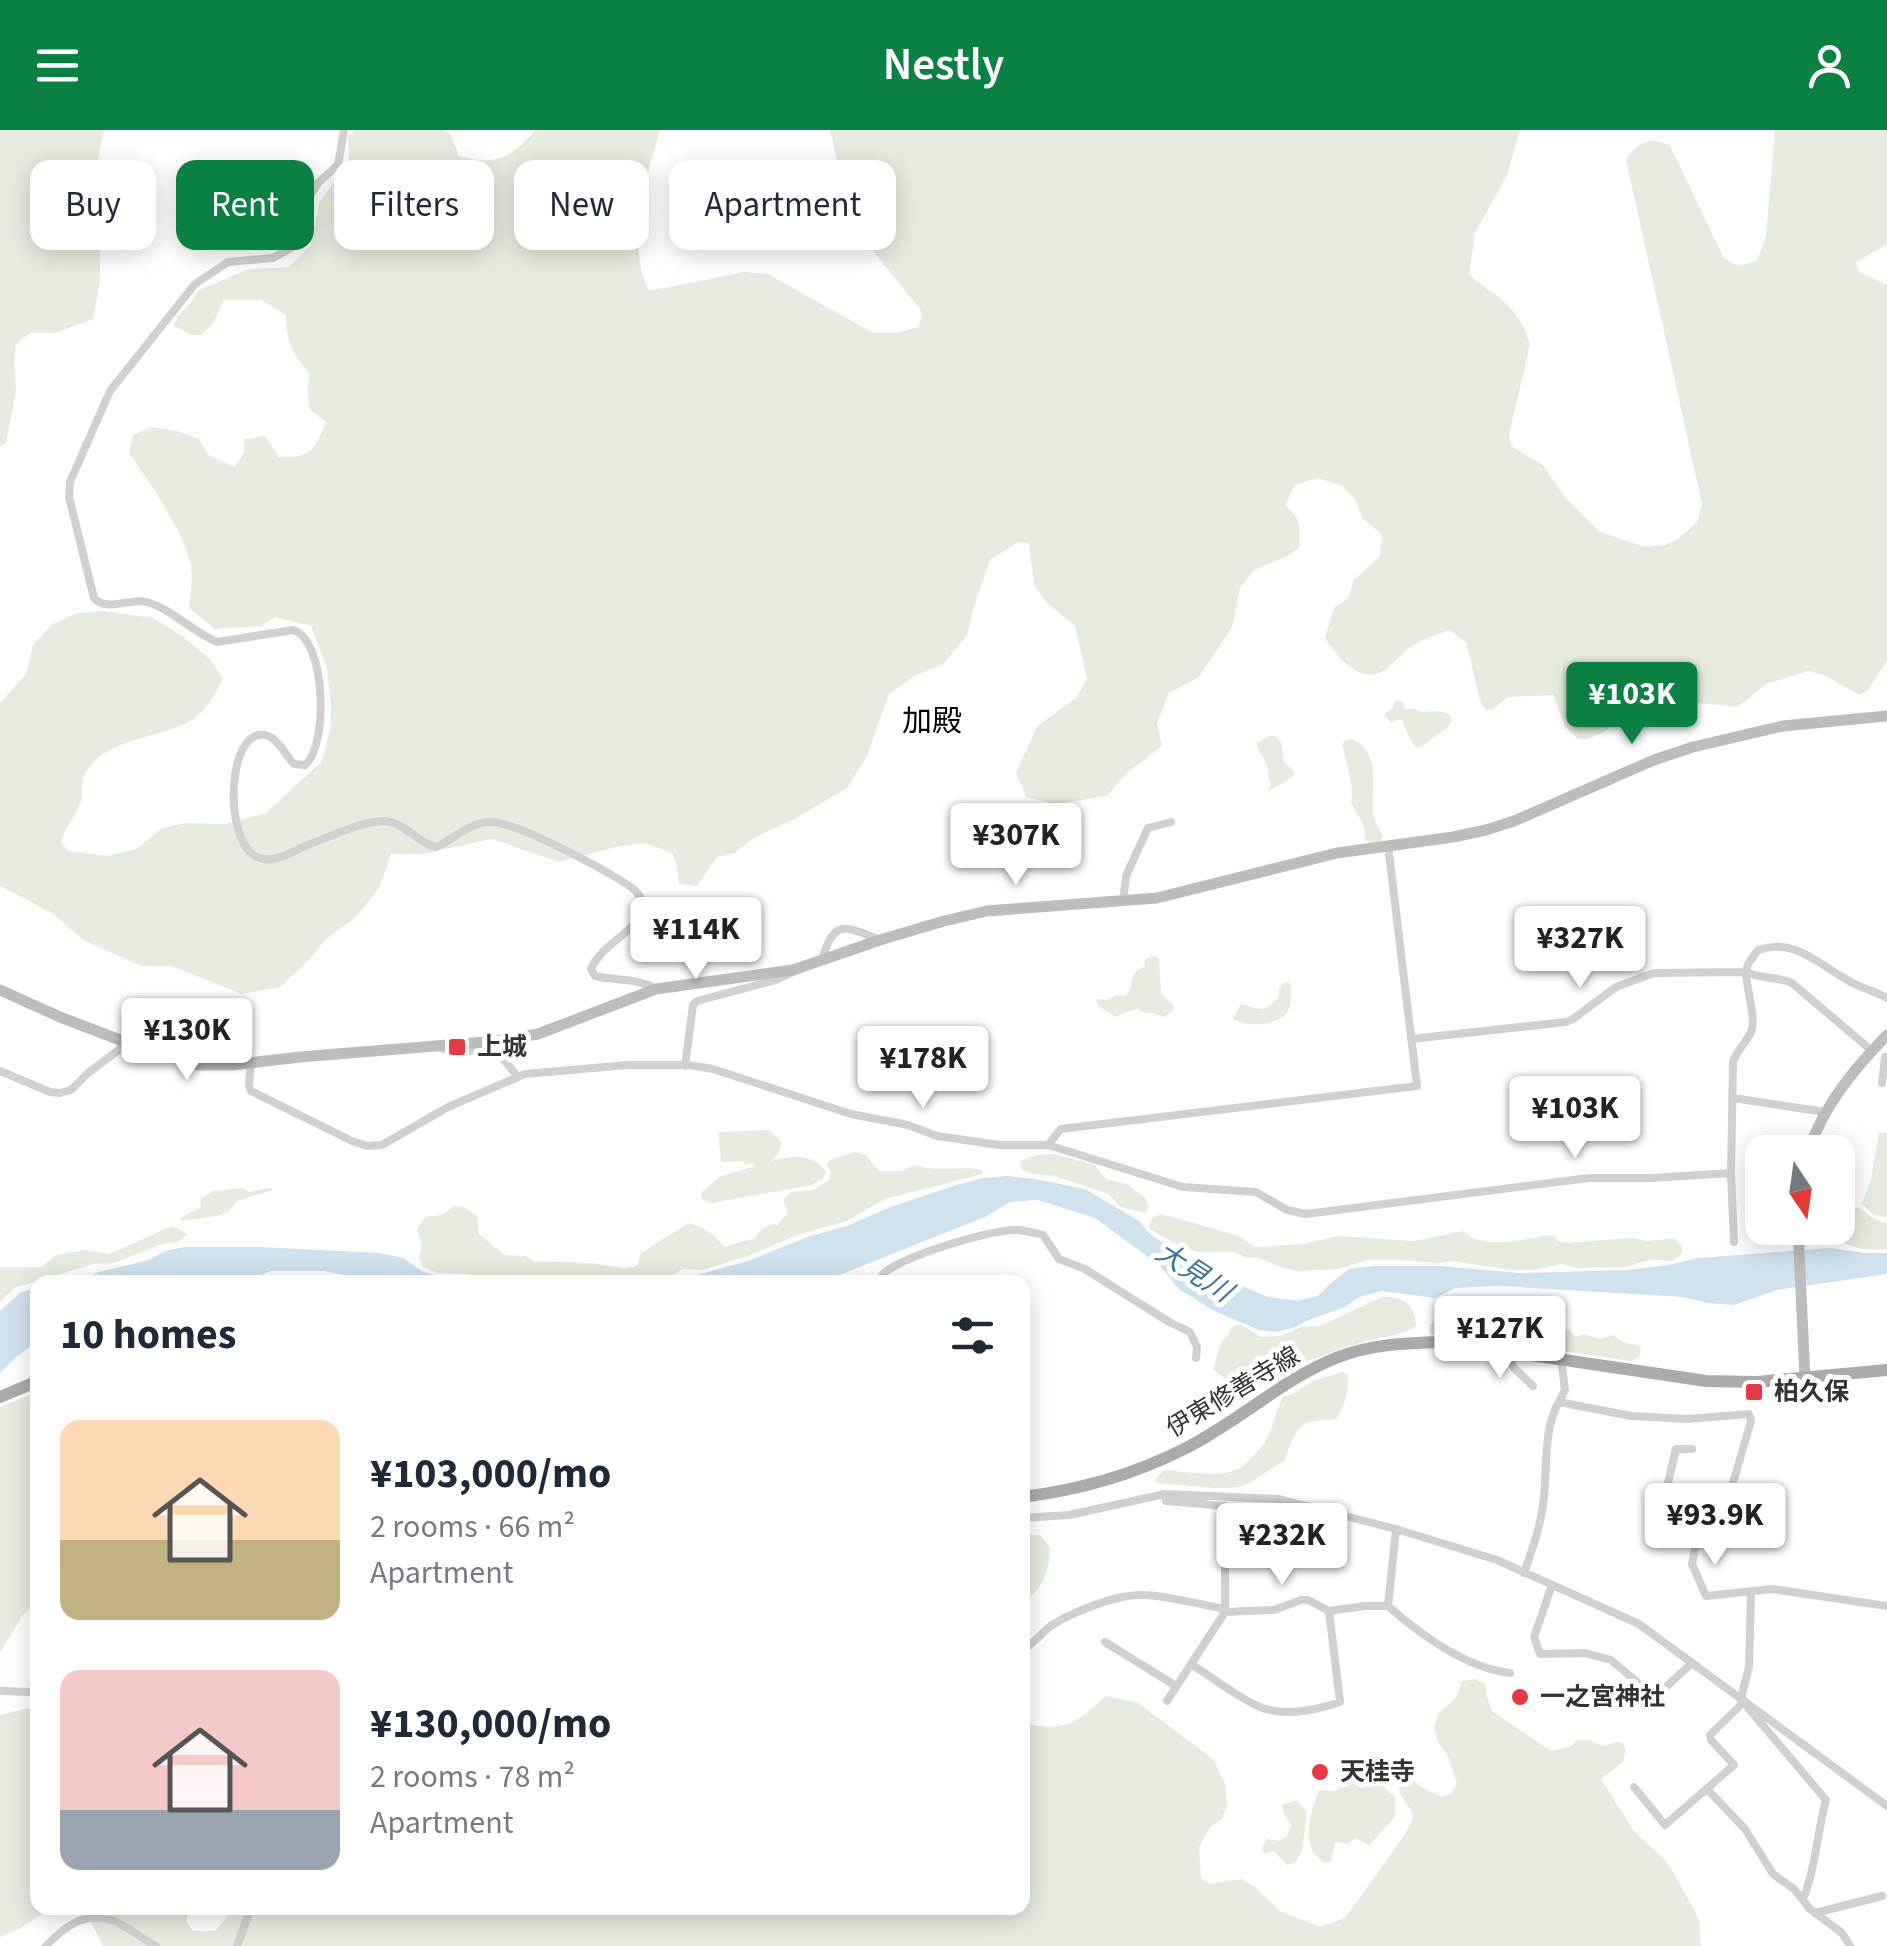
<!DOCTYPE html>
<html lang="en">
<head>
<meta charset="utf-8">
<style>
  body { margin:0; font-family:"Source Sans 3","Noto Sans JP",sans-serif; background:#f2f2f3; color:#1f2937; height:100vh; display:flex; flex-direction:column; font-size:38px; white-space:nowrap }
  * { box-sizing:border-box; margin:0 }
  p { font-size:32px; color:#747a83 }
  .icon { flex:none; width:55px; height:55px; fill:none; stroke:currentColor; stroke-width:2; stroke-linecap:round; stroke-linejoin:round }
  .map { position:relative; flex:1; overflow:hidden }
  .side { position:absolute; left:30px; top:1145px; width:1000px; height:640px; display:flex; flex-direction:column; background:#fff; border-radius:20px; box-shadow:0 5px 25px #0003 }
  .side>* { flex:none }
  .guide { position:absolute; left:30px; top:30px; width:1000px; height:90px; display:flex; gap:20px }
  .needle { width:65px; rotate:167deg }
  .controls { position:absolute; left:1745px; top:1005px; display:grid; gap:20px }
  .controls a { display:grid; place-items:center; width:110px; height:110px; border-radius:20px; background:#fff; box-shadow:0 5px 25px #0003; font-size:50px }
  .price { position:absolute; translate:-50% -85px; padding:0 22px; border-radius:10px; background:#fff; color:#222; font-size:32px; line-height:65px; filter:drop-shadow(0 2px 5px #0008) }
  .price::after { content:''; position:absolute; left:50%; top:60px; width:30px; height:22px; margin-left:-15px; background:inherit; clip-path:polygon(0 0,100% 0,50% 100%) }
  .price.on { background:#0b8043; color:#fff }
  ul { padding:0; list-style:none }
  li { display:flex; align-items:center; gap:30px; height:250px; padding:0 30px }
  li span { display:grid; place-items:center; flex:none; width:280px; height:200px; border-radius:20px; color:#555 }
  li>.icon { margin-inline-start:auto }
  span .icon { width:120px; height:120px; fill:#fffc; stroke-width:1 }
  li b { font-size:42px }
  h2 { display:flex; justify-content:space-between; align-items:center; height:120px; padding:0 30px; font-size:42px }
  .pill { padding:0 35px; border-radius:20px; background:#fff; box-shadow:0 5px 25px #0003; font-size:35px; line-height:90px }
  .pill.on { background:#0b8043; color:#fff }
  header { display:flex; justify-content:space-between; align-items:center; height:130px; padding:0 30px; background:#0b8043; color:#fff; font-size:45px; font-weight:600 }
  .map>svg:first-child { display:block }
  .green { fill:#e6ecdf }
  .water { fill:#cfe2ee }
  .lines { fill:none; stroke-linecap:round; stroke-linejoin:round }
  .street { stroke:#d0d0d0; stroke-width:8 }
  .secondary { stroke:#bdbdbd; stroke-width:11 }
  .primary { stroke:#ababab; stroke-width:12 }
  .poi-dot { fill:#e63946; stroke:#fff; stroke-width:4 }
  .labels { text-anchor:middle; dominant-baseline:central; stroke-width:10; stroke-linejoin:round; paint-order:stroke }
  .poi-label { font-size:25px; font-weight:bold; fill:#333; stroke:#fff; text-anchor:start }
  .street-label { font-size:25px; fill:#333; stroke:#fff }
  .water-label { font-size:28px; font-style:italic; fill:#3f7597; stroke:#fff }
  .quarter-label { font-size:30px; fill:#000; stroke:#fff }
</style>
</head>
<body>
<header><svg class="icon" aria-label="menu" viewBox="0 0 24 24"><path d="M4 6h16M4 12h16M4 18h16"/></svg>Nestly<svg class="icon" aria-label="person" viewBox="0 0 24 24"><circle cx="12" cy="8" r="4"/><path d="M4 21q1-7 8-7t8 7"/></svg></header>
<div class="map">
<svg width="1887" height="1816" viewBox="0 0 1887 1816">
  <rect width="100%" height="100%" fill="#fff"/>
  <path class="green" d="M0,0H104L91,61L99,78L100,151L93,189L55,203H30L16,214L14,230L16,261L6,313L0,317Z
    M355,0H444L451,5L459,26C497,37 510,27 536,0H660C647,46 625,114 649,160L666,158L744,142L768,144L873,203H896L918,197L922,187L920,179L861,106L847,75L830,0H1520L1507,45L1475,103L1469,145C1498,168 1520,177 1530,215L1509,305L1511,316L1543,335L1565,367L1600,402L1645,417L1665,415L1678,409L1697,392L1702,374L1626,30C1637,12 1651,5 1670,16L1724,128L1738,136L1757,131L1766,106L1775,0H1887V114L1856,132L1859,142L1887,155V531L1867,561L1859,565L1824,545L1808,541L1766,554L1738,577L1679,571L1661,585L1623,589L1602,603L1587,609H1578L1566,597L1553,565L1508,567L1492,580H1486L1480,571L1466,512L1449,500C1437,505 1423,509 1412,516C1403,522 1396,531 1388,538C1362,558 1338,528 1325,508L1334,478L1349,467L1353,451L1380,426L1382,404L1363,389L1354,368L1342,356L1318,348L1295,355L1285,375C1302,389 1300,397 1299,418L1288,426L1254,440L1240,458L1232,497L1199,547L1169,563L1157,593L1162,616L1127,643L1107,666L1056,674L1026,667L1016,643L1037,596L1076,568L1087,549L1075,496L1047,473L1034,455L1029,414L1019,412L990,430L973,480L967,506L942,535L916,545L889,564L867,626L847,658L796,688L752,709L735,723L717,727L697,756L679,754L677,736L672,723L645,713L616,717L559,732L492,709L423,724H391L379,758L356,787L326,809L307,832L280,857L242,864L171,836H141L85,811L52,783L0,756V573L26,544L33,515L53,494L78,483L103,481L154,488L183,507L210,529L223,549C214,565 207,581 190,591C160,609 99,608 83,648C81,655 84,664 81,671C76,686 64,697 61,713L69,721L108,726L136,719L162,698L186,693L225,694L266,683L322,631L330,600L331,575L327,538L311,496L275,487L261,496L215,499L189,478C190,465 193,451 191,438C186,403 149,352 129,323L133,305L151,297L177,301L199,309L208,325L234,337L244,323V309L265,306L279,327C312,329 314,319 326,292L310,280L307,261L310,244C291,222 287,214 286,185L261,170H224L214,192L202,205H192L174,196C179,178 191,179 197,161L249,139L289,137L311,115L320,71L342,42L349,29L348,6Z
    M1396,571H1403L1404,579H1414C1426,586 1439,576 1451,586V592L1446,600C1419,611 1420,637 1402,590H1395L1391,593L1384,584L1391,579Z
    M1269,606H1275C1284,612 1283,620 1283,631L1294,641V646L1267,662L1271,653C1267,647 1269,642 1266,635C1264,626 1257,622 1257,613Z
    M1352,609C1382,624 1371,655 1373,683C1374,692 1379,698 1383,706L1380,711L1372,714L1365,710C1367,693 1358,687 1351,673C1355,657 1346,631 1342,615L1345,611Z
    M1154,826L1159,829L1161,863L1174,876L1173,881L1164,887L1152,883H1145L1137,878L1115,887L1098,876L1096,870L1099,869L1106,870L1116,865L1125,866C1137,856 1126,843 1144,837L1145,829Z
    M1285,852H1288L1291,856C1290,865 1292,873 1288,881C1279,897 1247,897 1233,889L1241,874C1262,879 1262,884 1278,868C1280,861 1277,858 1285,852Z
    M770,1000L781,1012C781,1023 777,1025 771,1031C791,1026 812,1022 826,1042L822,1049L812,1055L711,1073L702,1069L701,1063L719,1047L755,1036L753,1033L745,1035L743,1031L721,1032L718,1002Z
    M1879,1002L1887,1003V1087L1874,1085L1862,1074L1871,1049Z
    M855,1022L866,1025L879,1041H901L915,1035C937,1043 959,1035 982,1040L983,1044L885,1069L847,1091L797,1105L751,1125L702,1140L683,1139L662,1152H496L468,1144L437,1143L423,1137L419,1128L422,1115L417,1100C429,1078 427,1090 443,1084C444,1084 453,1076 453,1076H462L477,1086L479,1104L505,1125L526,1126L535,1132C553,1131 569,1132 586,1133C604,1133 620,1141 637,1136L641,1123L688,1093C703,1096 715,1105 724,1117C736,1115 741,1110 754,1109L763,1098L772,1094L777,1095L788,1083L783,1069L791,1062L814,1060L829,1050L831,1042L826,1034L833,1028Z
    M1054,1024L1095,1035L1106,1049L1129,1055L1145,1068L1149,1076L1146,1083L1120,1077L1109,1064L1054,1046L1033,1044L1023,1040L1020,1036L1021,1031L1036,1025Z
    M242,1058L249,1062L270,1058L273,1060L237,1071L228,1082L216,1086L181,1091L180,1088L200,1078L201,1068L213,1061Z
    M1854,1077L1860,1078C1869,1086 1875,1091 1887,1093V1119C1868,1121 1847,1119 1834,1105L1838,1089Z
    M1162,1084L1239,1106L1255,1117L1302,1114L1339,1106L1414,1111L1463,1101C1481,1117 1505,1112 1529,1109C1539,1108 1544,1104 1554,1106L1558,1111L1566,1113L1630,1108L1649,1111L1674,1108L1682,1116V1123L1674,1131L1650,1130L1624,1137L1576,1138L1561,1134L1536,1140H1511L1453,1131L1439,1133L1400,1130H1367L1339,1139L1296,1141L1277,1136L1258,1127L1246,1128L1235,1122H1197L1177,1115L1148,1098L1152,1088Z
    M172,1096L188,1104L178,1112L165,1113L114,1133L93,1134L14,1158L0,1172V1137H42L56,1125L86,1120L109,1124Z
    M1382,1167C1404,1166 1416,1175 1416,1197C1399,1206 1381,1207 1363,1212C1338,1219 1314,1229 1289,1238C1277,1242 1271,1258 1256,1256C1241,1254 1223,1250 1213,1239L1221,1212L1229,1204L1232,1197L1240,1194L1261,1207L1281,1206L1301,1197L1320,1196Z
    M1450,1181C1482,1185 1477,1186 1500,1207L1498,1211H1487L1474,1206L1434,1205L1430,1202L1429,1196L1442,1183Z
    M1558,1197L1569,1200L1576,1207L1584,1204L1600,1209L1613,1205L1625,1213L1638,1215L1641,1218L1639,1227L1631,1231L1502,1212C1516,1201 1540,1206 1558,1197Z
    M1343,1242L1348,1244C1349,1262 1345,1274 1336,1289C1327,1291 1317,1290 1309,1292C1294,1297 1288,1318 1285,1331C1269,1337 1258,1351 1242,1356C1217,1362 1185,1353 1159,1354L1155,1351C1158,1346 1160,1342 1166,1340C1168,1340 1181,1342 1182,1342C1199,1343 1231,1348 1244,1335C1253,1326 1264,1316 1269,1304C1275,1292 1277,1278 1283,1266C1301,1263 1303,1255 1316,1250C1325,1247 1334,1244 1343,1242Z
    M37,1262V1471L22,1486L0,1523V1277Z
    M1023,1404L1040,1405L1050,1417C1050,1438 1043,1461 1024,1471Z
    M1476,1549L1485,1554L1487,1567L1492,1581L1551,1621L1572,1616L1576,1610H1589L1603,1616L1617,1612L1623,1613L1626,1620L1623,1632L1601,1649L1634,1701L1666,1731L1675,1745L1699,1789L1701,1816H103L85,1780L46,1781L23,1797L0,1807V1585L37,1576L38,1778H187V1792L193,1801H215L235,1778H1022L1023,1593C1064,1602 1076,1594 1106,1566L1138,1573L1213,1629L1225,1654L1227,1676L1221,1690L1210,1697L1199,1718L1201,1748L1210,1754L1241,1749L1255,1757L1280,1781L1320,1797L1345,1788L1399,1713L1413,1690L1412,1682L1400,1664L1396,1643L1401,1642L1425,1659L1442,1667L1451,1664L1457,1654L1448,1626L1438,1612L1434,1597L1439,1583L1456,1568L1462,1551Z
    M1358,1630L1362,1631L1374,1640L1371,1646L1395,1667V1687L1369,1715L1355,1708L1348,1714L1335,1712L1331,1731L1325,1733C1299,1720 1310,1681 1319,1660L1336,1661Z
    M1296,1670L1307,1681L1302,1721L1296,1732L1287,1735L1274,1721L1266,1724L1263,1722L1262,1717L1267,1709L1279,1711L1287,1706L1291,1695L1284,1684L1282,1675Z"/>
  <path class="water" d="M1006,1046L1035,1049L1085,1059L1139,1091L1149,1103L1167,1116L1203,1133L1226,1149L1268,1167L1297,1171L1318,1166L1331,1153L1349,1139L1374,1136H1440L1520,1143L1628,1140L1668,1135L1698,1128L1830,1118L1865,1123H1887V1144L1777,1160L1734,1175L1707,1173L1684,1167L1501,1156L1455,1158L1435,1168L1382,1161L1359,1167L1345,1177L1306,1191L1296,1197L1276,1202L1259,1200L1214,1181L1179,1159L1159,1135L1095,1088L1038,1070L1010,1072L985,1087L822,1152H671L748,1131L810,1106L847,1096L888,1078L953,1056L983,1048Z
    M185,1117H260L379,1123L403,1128L422,1141L440,1147L480,1152H381L324,1141H271L243,1152H57L74,1149H85L98,1142L146,1131L168,1120Z
    M37,1158V1212L16,1227L0,1243V1181L21,1162Z"/>
  <g class="lines">
    <path class="street" d="M344,0L338,35L319,52L309,67L302,103L294,116L273,128L228,132L195,154L110,261L70,352L69,367L94,468C108,483 129,467 147,472C173,480 193,502 217,512L293,500C327,510 328,617 305,635L294,634C286,626 279,610 268,606C227,592 222,711 257,727C261,729 267,730 272,729C282,728 292,722 301,718C326,708 354,694 382,691C401,689 417,713 436,717C455,709 469,692 491,692C518,692 607,741 631,757C638,762 641,768 645,775C637,803 602,813 591,839L595,846C616,851 638,848 656,859
      M1123,772L1126,746L1148,698L1171,692
      M822,830C834,788 845,796 880,810
      M1411,909L1566,892L1573,889L1616,857L1654,843L1746,842C1760,849 1777,846 1792,853L1872,921
      M441,918C458,926 479,918 497,921L517,946
      M251,932L249,956L251,961L352,1011L367,1016L382,1015L448,977L525,944L628,935H689L713,939L851,984L908,995L937,1006L999,1015H1048L1061,999L1417,956L1388,715
      M685,936L693,875L697,871L776,850L793,842
      M0,941L50,962L60,963L71,960L88,943L128,913
      M1882,953L1885,927
      M1733,968L1825,982
      M1048,1015L1183,1057L1256,1062L1287,1080L1306,1084L1589,1048H1652L1731,1043L1733,932C1737,920 1746,913 1751,902C1757,888 1746,859 1746,842L1748,834L1758,820C1795,807 1819,835 1849,851C1861,858 1875,861 1887,868
      M1731,1043L1734,1112
      M878,1152C882,1146 881,1145 888,1140C912,1124 991,1099 1019,1100C1027,1101 1036,1103 1043,1105L1059,1129L1085,1139L1169,1192L1190,1202L1197,1217L1196,1228
      M1507,1222L1514,1238L1533,1256
      M1559,1272L1565,1260L1561,1229
      M1668,1361L1706,1363
      M1165,1364L1166,1371L1225,1376V1482L1167,1571
      M1665,1381L1668,1353L1676,1319H1692
      M1022,1388L1069,1385L1165,1364L1279,1369L1396,1399L1497,1430L1639,1494L1887,1676
      M1524,1443C1533,1417 1542,1393 1544,1366C1547,1338 1544,1295 1559,1272L1631,1286L1688,1289L1749,1284L1751,1291L1731,1360L1706,1363L1692,1434L1706,1466L1772,1459L1887,1476
      M1552,1455L1534,1507L1540,1524L1585,1523L1611,1530L1655,1567L1692,1533
      M1388,1476C1421,1505 1465,1538 1510,1543
      M1225,1482L1274,1480L1301,1470H1308L1329,1481
      M1105,1512L1176,1556
      M1022,1520C1034,1514 1041,1503 1052,1495C1073,1482 1115,1465 1140,1465C1162,1464 1202,1475 1225,1479
      M1191,1534C1212,1547 1238,1568 1260,1577C1284,1587 1317,1580 1340,1572L1329,1481L1365,1476H1388L1396,1399
      M0,1561L31,1562L38,1558
      M1741,1568L1749,1537L1751,1461
      M1634,1657L1665,1695L1734,1635L1711,1610L1710,1605L1745,1571L1749,1579L1826,1670C1817,1703 1816,1737 1803,1769
      M1707,1659L1745,1699L1773,1744L1794,1759L1810,1779L1842,1803L1850,1816
      M1815,1783L1882,1766
      M46,1816C64,1797 84,1781 112,1790C126,1795 142,1809 156,1816
      M237,1816L251,1778"/>
    <path class="secondary" d="M0,860L60,887L128,913L199,935H232L300,927L497,911L538,904L656,859L793,840L880,810L944,791L987,781L1157,768L1337,723L1453,707L1486,700L1514,691L1654,630L1693,617L1783,596L1887,586
      M1808,1022C1824,975 1853,940 1887,905
      M1798,1098L1805,1248"/>
    <path class="primary" d="M0,1267L38,1251
      M1022,1367C1079,1360 1133,1345 1184,1319C1237,1293 1281,1250 1336,1228C1370,1214 1407,1213 1443,1212L1706,1251L1757,1252L1887,1240"/>
  </g>
  <g class="poi-dot">
    <rect x="447" y="907" width="20" height="20" rx="5"/>
    <rect x="1744" y="1252" width="20" height="20" rx="5"/>
    <circle cx="1520" cy="1567" r="10"/>
    <circle cx="1320" cy="1642" r="10"/>
  </g>
  <g class="labels">
    <g class="poi-label">
      <text x="477" y="917">上城</text>
      <text x="1774" y="1262">柏久保</text>
      <text x="1540" y="1567">一之宮神社</text>
      <text x="1340" y="1642">天桂寺</text>
    </g>
    <g class="street-label">
      <text transform="translate(1233 1262) rotate(-31)">伊東修善寺線</text>
    </g>
    <g class="water-label">
      <text transform="translate(1194 1142) rotate(33)">大見川</text>
    </g>
    <g class="quarter-label">
      <text x="932" y="591">加殿</text>
    </g>
  </g>
</svg>
<div class="controls">
<a><svg class="needle" viewBox="-14 -14 28 28"><path d="M0-13l5 13h-10z" fill="#e53935"/><path d="M0 13l5-13h-10z" fill="#747a83"/></svg></a>
</div>
<b class="price on" style="left:1632px;top:617px">¥103K</b>
<b class="price" style="left:1016px;top:758px">¥307K</b>
<b class="price" style="left:696px;top:852px">¥114K</b>
<b class="price" style="left:1580px;top:861px">¥327K</b>
<b class="price" style="left:187px;top:953px">¥130K</b>
<b class="price" style="left:923px;top:981px">¥178K</b>
<b class="price" style="left:1575px;top:1031px">¥103K</b>
<b class="price" style="left:1500px;top:1251px">¥127K</b>
<b class="price" style="left:1715px;top:1438px">¥93.9K</b>
<b class="price" style="left:1282px;top:1458px">¥232K</b>
<div class="guide">
<a class="pill">Buy</a>
<a class="pill on">Rent</a>
<a class="pill">Filters</a>
<a class="pill">New</a>
<a class="pill">Apartment</a>
</div>
<section class="side">
<h2>10 homes<svg class="icon" aria-label="filters" viewBox="0 0 24 24"><path d="M4 7h16M4 17h16"/><circle cx="9" cy="7" r="2"/><circle cx="15" cy="17" r="2"/></svg></h2>
<ul>
<li><span style="background:linear-gradient(#ffd9b3 60%,#c2b280 0)"><svg class="icon" aria-label="home" viewBox="0 0 24 24"><path d="M3 11l9-7 9 7M6 9v11h12V9"/></svg></span><div><b>¥103,000/mo</b><p>2 rooms · 66 m²</p><p>Apartment</p></div></li>
<li><span style="background:linear-gradient(#f6c9c9 70%,#9aa5b1 0)"><svg class="icon" aria-label="home" viewBox="0 0 24 24"><path d="M3 11l9-7 9 7M6 9v11h12V9"/></svg></span><div><b>¥130,000/mo</b><p>2 rooms · 78 m²</p><p>Apartment</p></div></li>
</ul>
</section>
</div>
</body>
</html>
